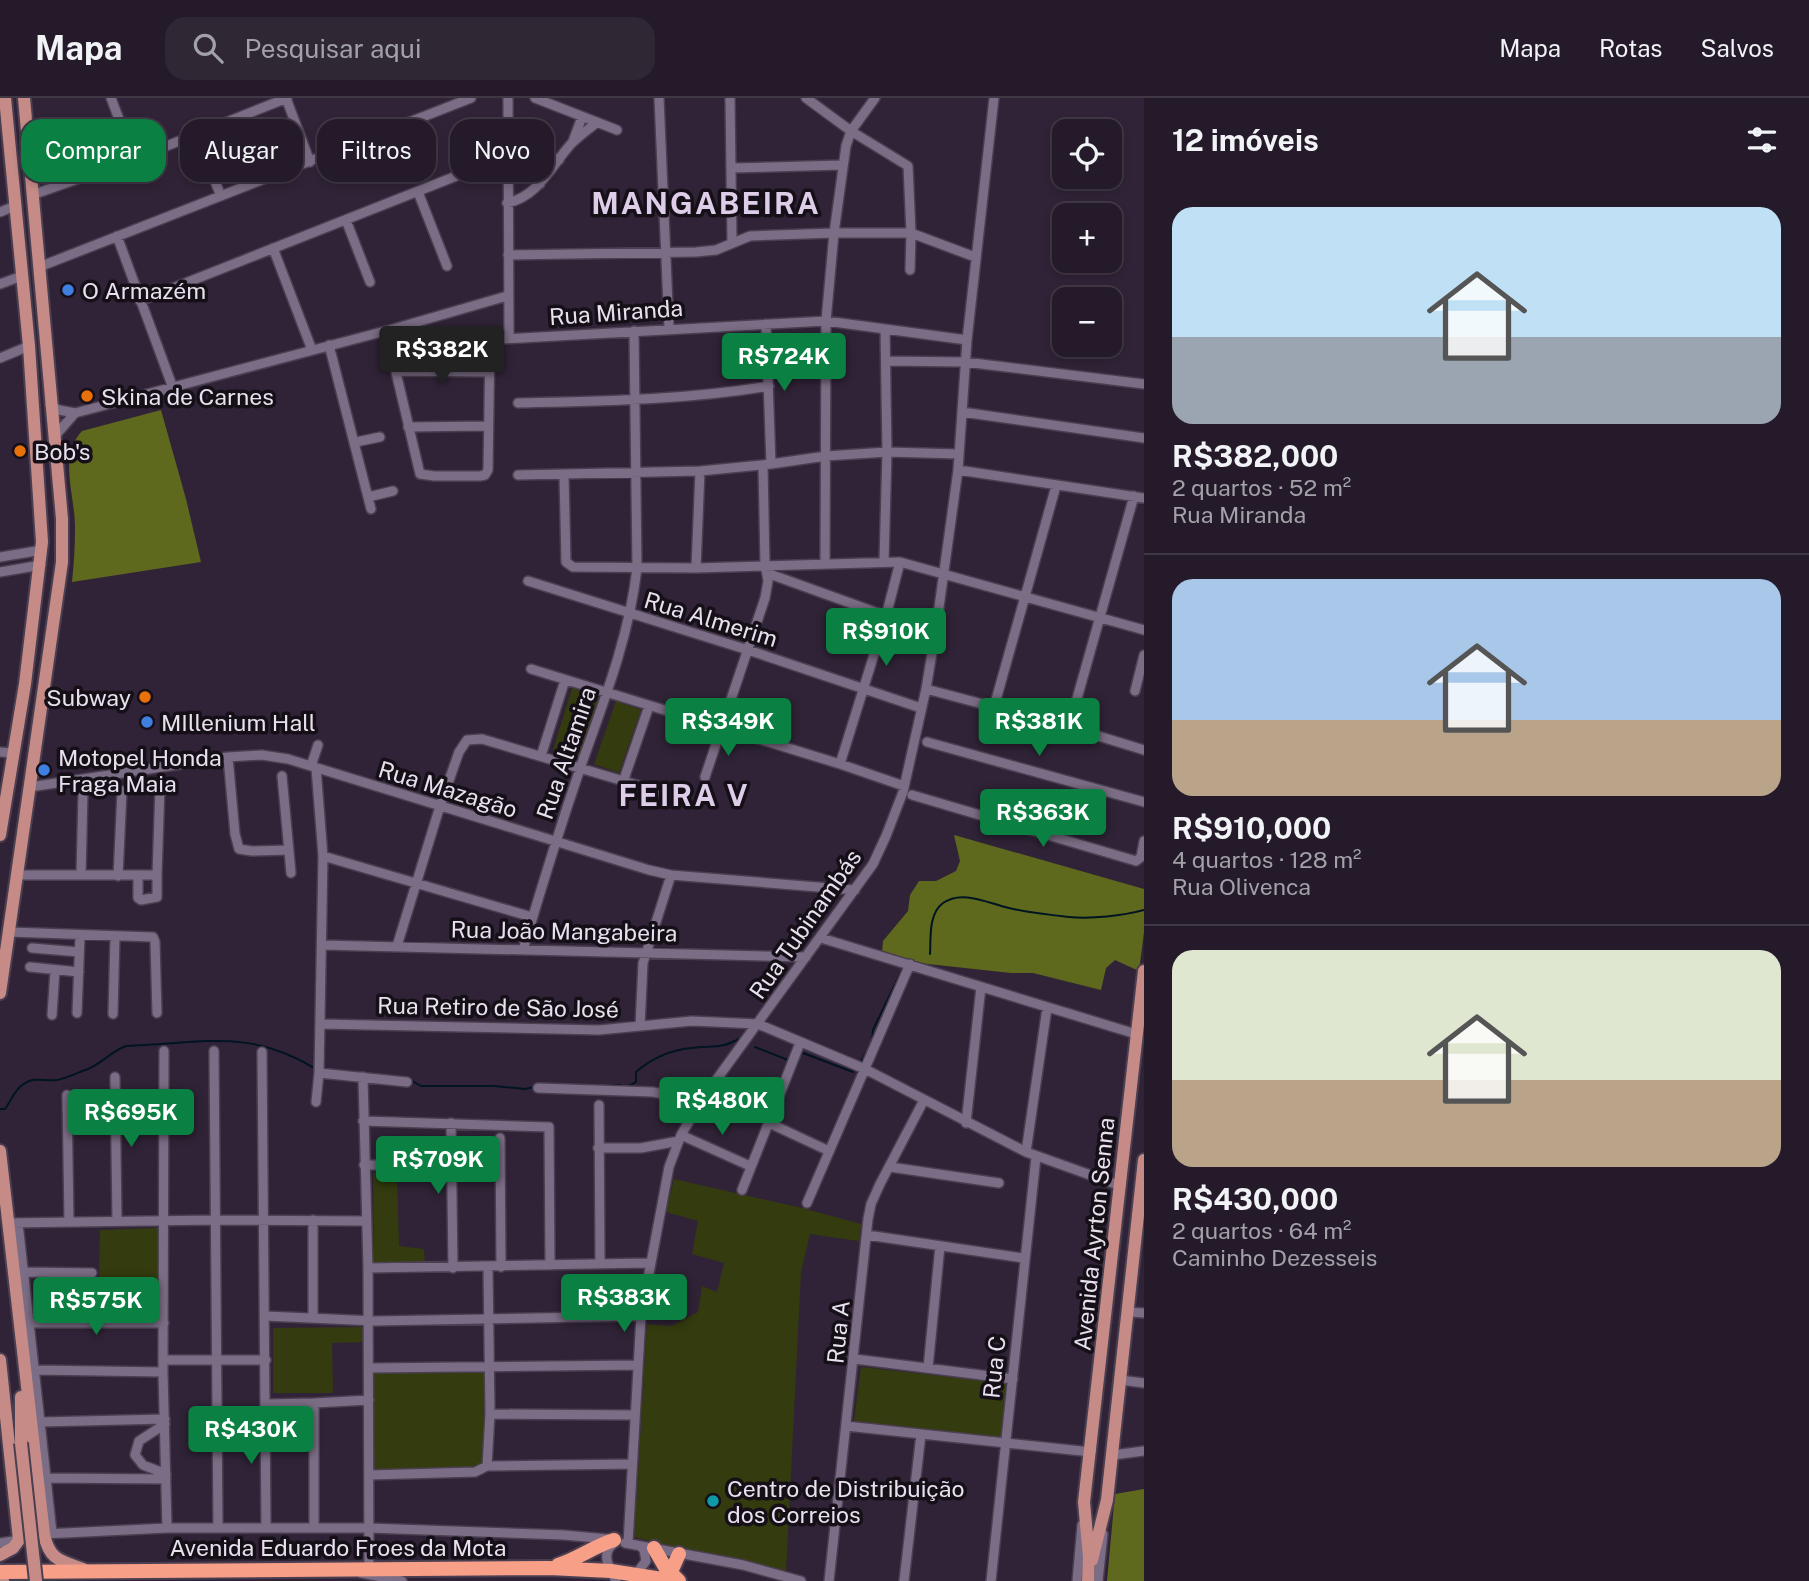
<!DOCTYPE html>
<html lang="pt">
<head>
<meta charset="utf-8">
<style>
  body { margin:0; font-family:"Public Sans",sans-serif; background:#302735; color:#f1f3f6; height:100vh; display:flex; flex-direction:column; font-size:26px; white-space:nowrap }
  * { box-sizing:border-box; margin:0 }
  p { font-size:23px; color:#a3a1a8 }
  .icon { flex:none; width:38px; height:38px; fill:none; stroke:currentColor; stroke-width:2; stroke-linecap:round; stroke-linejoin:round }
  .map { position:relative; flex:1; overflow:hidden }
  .details { display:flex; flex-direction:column; background:#241a29; width:665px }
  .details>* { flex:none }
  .hud { position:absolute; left:21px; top:21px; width:665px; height:63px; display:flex; gap:14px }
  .controls { position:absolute; left:1052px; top:21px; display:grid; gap:14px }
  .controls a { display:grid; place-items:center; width:70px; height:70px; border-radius:14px; background:#241a29; box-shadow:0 4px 10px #0003,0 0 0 2px #413846; font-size:35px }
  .price { position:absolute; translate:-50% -60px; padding:0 16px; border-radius:7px; background:#0b8043; color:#fff; font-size:23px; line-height:46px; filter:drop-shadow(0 2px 4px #0008) }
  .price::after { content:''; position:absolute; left:50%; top:42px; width:21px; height:16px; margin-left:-10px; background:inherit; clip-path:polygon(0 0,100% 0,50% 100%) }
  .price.selected { background:#222; color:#fff }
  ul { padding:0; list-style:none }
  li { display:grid; align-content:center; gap:14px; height:371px; padding:0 28px }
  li+li { border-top:2px solid #413846 }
  li span { display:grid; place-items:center; height:217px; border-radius:21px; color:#555 }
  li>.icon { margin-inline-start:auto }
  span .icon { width:126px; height:126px; fill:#fffc; stroke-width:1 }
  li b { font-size:30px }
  h2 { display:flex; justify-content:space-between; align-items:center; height:84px; padding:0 28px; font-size:30px }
  .tag { padding:0 24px; border-radius:21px; background:#241a29; box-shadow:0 4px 10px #0003,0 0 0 2px #413846; font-size:24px; line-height:63px }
  .tag.selected { background:#0b8043; color:#fff }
  header { display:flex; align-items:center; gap:42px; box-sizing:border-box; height:98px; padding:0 35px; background:#241a29; border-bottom:2px solid #413846 }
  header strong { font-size:33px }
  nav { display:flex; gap:38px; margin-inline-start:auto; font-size:24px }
  .search { width:490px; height:63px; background:#302735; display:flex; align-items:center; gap:18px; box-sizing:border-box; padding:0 24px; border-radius:21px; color:#a3a1a8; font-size:26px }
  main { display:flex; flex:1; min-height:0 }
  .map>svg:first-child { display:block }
  .green { fill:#343b0e }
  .forest { fill:#5f691d }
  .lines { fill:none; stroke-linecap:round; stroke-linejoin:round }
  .stream { stroke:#011422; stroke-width:2 }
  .minor-casing { stroke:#4a3f50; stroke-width:12 }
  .major-casing { stroke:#4a3f50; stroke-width:16 }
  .highway-casing { stroke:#4a3f50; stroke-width:18 }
  .minor { stroke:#7b6d85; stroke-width:9 }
  .major { stroke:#c68b87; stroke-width:12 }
  .highway { stroke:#f89f88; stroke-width:14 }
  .major-bridge-casing { stroke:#4a3f50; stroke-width:16; stroke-linecap:butt }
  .major-bridge { stroke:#c68b87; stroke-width:12 }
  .shop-dot { fill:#3f7fe0; stroke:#150f18; stroke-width:2.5 }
  .food-dot { fill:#e8710a; stroke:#150f18; stroke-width:2.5 }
  .culture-dot { fill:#0f9aa8; stroke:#150f18; stroke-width:2.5 }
  .labels { text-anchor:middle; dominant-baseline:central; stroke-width:7; stroke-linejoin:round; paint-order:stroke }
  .poi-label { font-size:23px; fill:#e9e0ee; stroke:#150f18; text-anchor:start }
  .street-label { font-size:23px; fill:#e9e0ee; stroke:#150f18 }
  .district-label { font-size:30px; font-weight:bold; letter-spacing:2px; fill:#ddcde8; stroke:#150f18 }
</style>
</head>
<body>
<header>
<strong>Mapa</strong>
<div class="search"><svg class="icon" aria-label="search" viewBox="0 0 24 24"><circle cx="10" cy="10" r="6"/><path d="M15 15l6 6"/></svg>Pesquisar aqui</div>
<nav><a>Mapa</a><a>Rotas</a><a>Salvos</a></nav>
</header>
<main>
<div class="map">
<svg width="1144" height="1483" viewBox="0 0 1144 1483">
  <rect width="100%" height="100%" fill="#302337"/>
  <path class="green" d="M572,590L600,600L579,660L553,652Z
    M616,603L641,612L619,675L594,666Z
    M373,1075L397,1076L399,1148L424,1151L425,1165L374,1166Z
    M674,1081L802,1110L861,1126L859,1143L810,1136L801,1174L786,1475L634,1439L647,1226L671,1228L698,1214L702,1188L717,1194L724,1165L692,1156L698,1123L666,1114Z
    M158,1130L157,1220L98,1221L100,1132Z
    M365,1229V1244L332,1245L333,1295H273V1230Z
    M861,1269L1010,1286L1004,1340L854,1323Z
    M485,1274L484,1365L479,1370L372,1372L373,1275Z"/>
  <path class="forest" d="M161,312L186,401L201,464L72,484C74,466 75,447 75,429C75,397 58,358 82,333Z
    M954,737L1144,791V834L1139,873L1115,862L1106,870L1101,892L1033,875H1011L919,865L882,855L883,843L908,813L910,797L919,783H936L956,773L960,763Z
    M1144,1391V1483H1107L1115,1396Z"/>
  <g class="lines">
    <path class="stream" d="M930,856C931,841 928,816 943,805C961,792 986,804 1005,809C1023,814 1050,817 1069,819C1092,821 1122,818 1144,812
      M872,944L873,932L902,872
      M755,949L788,962
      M803,955L853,974
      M861,963L868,952
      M412,983L421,988H494L525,991L534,989
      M609,988L619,987L627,989L636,984V974C651,961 671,952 691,950C712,947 718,952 739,941
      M0,1011H5C11,1003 13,995 21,988C34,977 43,984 57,982C67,980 79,974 88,971C102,965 112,953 126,948C199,946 248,929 316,971"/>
    <g class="minor-casing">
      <path id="minor" d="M111,0L134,61
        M286,0L310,64
        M508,0L509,240
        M535,0L617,32
        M659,0L669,230
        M730,0L732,144
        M806,0L851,33L908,68L911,135L910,172
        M196,37L221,98
        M573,43L582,19
        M521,50L559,62
        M539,56L540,86
        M732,70L842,67
        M418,94L447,168
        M32,97L134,61L287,0
        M507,105C538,99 551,68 571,46C579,38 589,31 597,24
        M0,114L15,108
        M346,122L370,184
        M117,138L173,290
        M273,150L312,252
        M508,157L696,154L716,152L750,138L834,135H911L975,159
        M39,169L471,0
        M0,186L22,178
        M140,203L507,58
        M766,226L771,366
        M393,231L502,241L826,223L967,242
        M329,247L371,411
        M390,249L420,376L434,378H480L485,377L488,372L490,241
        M0,260L29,248
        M886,263L965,264L1144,286
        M396,273L489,274
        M518,305C602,303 686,302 769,288
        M50,307L59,312L75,315L393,231L507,198
        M962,314L1144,340
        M408,329L487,328
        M54,339L75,315
        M356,344L380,339
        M958,372L1144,400
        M518,377L700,373L771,366L826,358L887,354L959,356
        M564,377L566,464L573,469L696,470L900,464L1144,532
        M368,399L393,393
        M0,459L42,452
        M884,463L887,354L885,231
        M825,465L826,223L834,135L846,48L851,33L875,0
        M696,470L700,373
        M0,474L41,467
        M767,475L886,518L936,531
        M528,483L748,552L921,610
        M531,571L840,666L904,688
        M926,591L1069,629L1144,652
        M1135,593L1144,557
        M994,609L1056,388
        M1069,629L1134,398
        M927,644L1144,704
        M0,654L13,655
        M541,658L565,582
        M228,659L235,736L239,751L252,753L289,752
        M840,666L886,518L900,464
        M311,668L318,647
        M316,670L323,758L319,975
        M282,678L291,775
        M705,679L765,500L768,483L765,466L763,367
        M623,684L649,608
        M30,689L228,659L262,657L288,661L649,772L671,777L855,792
        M912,697L1136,763L1141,759L1144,743
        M323,758L532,819
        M18,777H157L160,688
        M81,777L83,695
        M118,778L122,693
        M138,778V800L141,802L157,799V777
        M9,834L153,839L155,844L157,915
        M821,840L1136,936
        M322,847L806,859
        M397,848L440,708L459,654L467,642L482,641L674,698
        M32,850L79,854
        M523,852C542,787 562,723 584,659C606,598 630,534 637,470L634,233
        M30,869L79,874
        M77,915L80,838
        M113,916L115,839
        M52,917L55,872
        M321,926L599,932L692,923L758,926L865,971L1026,1054L1121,1088
        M640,928L643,865L671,777
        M164,953L163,1274L167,1430
        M214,953L218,1430
        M262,954L266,1430
        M115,979L117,1123
        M363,979L368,1170L369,1470
        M538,990L653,994L701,1003
        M67,997L69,1124
        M316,1004L319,975L407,984
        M599,1007L600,1166
        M363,1023L549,1029L550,1167
        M451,1025L453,1170
        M769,1025L829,1053
        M966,1025L981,889
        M681,1037L750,1068
        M500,1040L501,1169
        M598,1050H641L679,1043
        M1026,1054L1047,910
        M364,1067H452
        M890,1069L999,1085
        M742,1092L800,945
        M807,1105L910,866
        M313,1122V1220
        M8,1125L215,1122L365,1123
        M18,1125L40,1324
        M867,1137L1023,1160
        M368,1170L650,1165
        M23,1174L92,1175
        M1129,1214L1144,1215
        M265,1218L375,1223L641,1218
        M28,1225H164
        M855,1261L1013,1281
        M164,1262H266
        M369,1270L637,1267
        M928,1270L940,1148
        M35,1272L163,1274
        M1120,1282L1144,1285
        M314,1305L369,1302
        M266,1306L314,1305V1430
        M490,1316L634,1317
        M165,1326L139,1343L135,1357L143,1367L166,1376
        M846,1328L1091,1354
        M1113,1357L1144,1353
        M487,1368L632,1366
        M369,1377L475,1374L487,1368L490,1316L488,1170
        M44,1380L166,1381
        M52,1435L40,1324L165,1321
        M44,1436L167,1430H369L564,1437L608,1441
        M0,1445L19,1442
        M625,1445L743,1467L801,1483
        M628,1445L641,1218L669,1069L681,1037L701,1003L873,766L886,738L903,694L926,591L936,531L958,372L967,242L994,0
        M613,1446C600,1457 610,1470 616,1483
        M361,1475L402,1483
        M634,1479L646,1463L644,1452L640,1448
        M829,1483L868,1121L871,1106L880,1086L924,1002
        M904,1483L921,1336
        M991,1483L1036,1059
        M1077,1483L1082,1427
        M1098,1483L1103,1436"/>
    </g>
    <g class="major-casing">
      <path id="major" d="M0,737L25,586L42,444L29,248L5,0
        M0,895L62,464V421L24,0
        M0,1053L44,1436C49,1462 61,1463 83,1471
        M0,1262L19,1442L13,1450L0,1457
        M21,1299V1345
        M1092,1462L1107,1402L1144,1062
        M0,1482L3,1483
        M1088,1483L1089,1459L1084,1404L1144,873"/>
    </g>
    <g class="highway-casing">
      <path id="highway" d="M654,1450L665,1469L679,1483
        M558,1467C578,1461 594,1448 614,1442
        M0,1474L549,1470L611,1473L675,1483
        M670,1476L679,1456"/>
    </g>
    <use href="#minor" class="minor"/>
    <use href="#major" class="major"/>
    <use href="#highway" class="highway"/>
    <g class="major-bridge-casing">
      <path id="major-bridge" d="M21,1345L36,1483"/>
    </g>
    <use href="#major-bridge" class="major-bridge"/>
  </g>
  <g class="shop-dot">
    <circle cx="68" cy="192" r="7"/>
    <circle cx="147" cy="624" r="7"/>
    <circle cx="44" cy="672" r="7"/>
  </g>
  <g class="food-dot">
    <circle cx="87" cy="298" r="7"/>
    <circle cx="20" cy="353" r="7"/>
    <circle cx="145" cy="599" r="7"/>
  </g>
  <circle class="culture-dot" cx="713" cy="1403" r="7"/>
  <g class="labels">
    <g class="poi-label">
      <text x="82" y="192">O Armazém</text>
      <text x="101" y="298">Skina de Carnes</text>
      <text x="34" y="353">Bob's</text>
      <text x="131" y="599" text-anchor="end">Subway</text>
      <text x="161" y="624">MIllenium Hall</text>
      <text x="58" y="659">Motopel Honda<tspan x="58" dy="26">Fraga Maia</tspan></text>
      <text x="727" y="1390">Centro de Distribuição<tspan x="727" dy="26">dos Correios</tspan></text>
    </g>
    <g class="street-label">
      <text transform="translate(616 214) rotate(-4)">Rua Miranda</text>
      <text transform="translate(711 521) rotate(17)">Rua Almerim</text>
      <text transform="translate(566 655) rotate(-71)">Rua Altamira</text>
      <text transform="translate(448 691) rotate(17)">Rua Mazagão</text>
      <text transform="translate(805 826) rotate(-55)">Rua Tubinambás</text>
      <text transform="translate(564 833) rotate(1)">Rua João Mangabeira</text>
      <text transform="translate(498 909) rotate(1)">Rua Retiro de São José</text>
      <text transform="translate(1094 1136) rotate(-84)">Avenida Ayrton Senna</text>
      <text transform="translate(838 1234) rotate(-84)">Rua A</text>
      <text transform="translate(994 1269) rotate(-84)">Rua C</text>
      <text x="338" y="1449">Avenida Eduardo Froes da Mota</text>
    </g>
    <g class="district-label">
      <text x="706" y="105">MANGABEIRA</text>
      <text x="684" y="697">FEIRA V</text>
    </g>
  </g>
</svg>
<div class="controls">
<a><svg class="icon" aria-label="locate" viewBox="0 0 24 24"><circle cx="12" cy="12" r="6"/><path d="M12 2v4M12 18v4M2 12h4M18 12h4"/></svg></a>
<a>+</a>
<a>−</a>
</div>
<b class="price selected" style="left:442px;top:288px">R$382K</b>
<b class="price" style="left:784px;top:295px">R$724K</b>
<b class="price" style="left:886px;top:570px">R$910K</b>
<b class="price" style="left:728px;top:660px">R$349K</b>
<b class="price" style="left:1039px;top:660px">R$381K</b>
<b class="price" style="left:1043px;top:751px">R$363K</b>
<b class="price" style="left:722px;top:1039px">R$480K</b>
<b class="price" style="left:131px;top:1051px">R$695K</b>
<b class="price" style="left:438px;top:1098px">R$709K</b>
<b class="price" style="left:624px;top:1236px">R$383K</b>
<b class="price" style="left:96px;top:1239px">R$575K</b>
<b class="price" style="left:251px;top:1368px">R$430K</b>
<div class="hud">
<a class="tag selected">Comprar</a>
<a class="tag">Alugar</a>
<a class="tag">Filtros</a>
<a class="tag">Novo</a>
</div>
</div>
<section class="details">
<h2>12 imóveis<svg class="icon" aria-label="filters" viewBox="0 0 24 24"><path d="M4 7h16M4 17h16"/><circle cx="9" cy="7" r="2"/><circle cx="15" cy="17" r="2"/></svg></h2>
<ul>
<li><span style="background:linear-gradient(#bfe0f5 60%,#9aa5b1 0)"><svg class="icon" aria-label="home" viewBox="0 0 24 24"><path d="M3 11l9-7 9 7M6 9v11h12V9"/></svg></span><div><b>R$382,000</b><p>2 quartos · 52 m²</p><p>Rua Miranda</p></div></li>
<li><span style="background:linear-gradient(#a9c7e8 65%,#b9a48a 0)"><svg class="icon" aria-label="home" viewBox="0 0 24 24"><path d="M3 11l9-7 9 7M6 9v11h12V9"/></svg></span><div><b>R$910,000</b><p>4 quartos · 128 m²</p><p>Rua Olivenca</p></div></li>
<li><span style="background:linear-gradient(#dfe7d0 60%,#b9a48a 0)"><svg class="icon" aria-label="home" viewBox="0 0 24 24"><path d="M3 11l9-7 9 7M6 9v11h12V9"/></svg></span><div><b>R$430,000</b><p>2 quartos · 64 m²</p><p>Caminho Dezesseis</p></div></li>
</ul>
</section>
</main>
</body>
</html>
